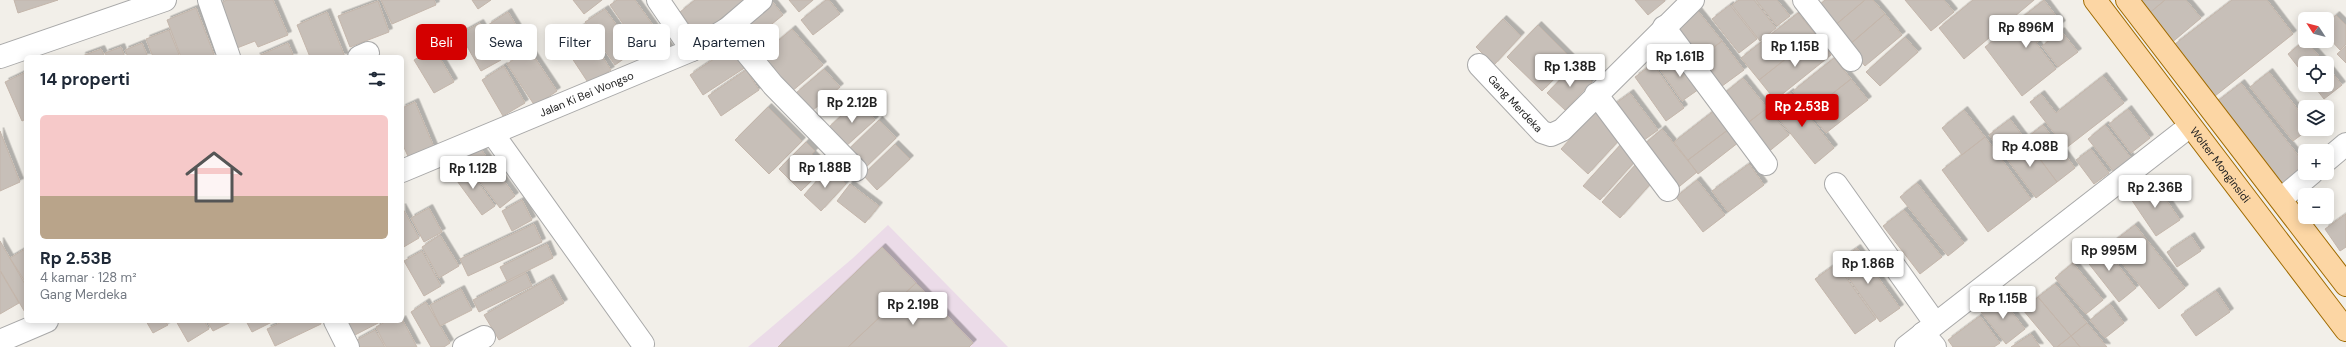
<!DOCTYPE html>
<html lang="id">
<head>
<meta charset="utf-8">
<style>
  body { margin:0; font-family:"DM Sans",sans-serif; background:#f6f6f7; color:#1f2937; height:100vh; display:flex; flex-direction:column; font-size:15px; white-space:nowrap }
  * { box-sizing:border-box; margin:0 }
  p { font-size:13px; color:#747a83 }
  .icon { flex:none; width:22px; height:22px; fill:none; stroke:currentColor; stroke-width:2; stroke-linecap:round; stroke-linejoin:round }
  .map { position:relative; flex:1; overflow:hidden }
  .drawer { position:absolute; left:24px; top:55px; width:380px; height:268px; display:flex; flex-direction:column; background:#fff; border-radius:6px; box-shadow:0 2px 10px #0003 }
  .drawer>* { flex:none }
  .hud { position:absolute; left:416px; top:24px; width:380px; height:36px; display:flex; gap:8px }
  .needle { width:26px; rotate:306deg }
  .buttons { position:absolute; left:2298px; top:12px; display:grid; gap:8px }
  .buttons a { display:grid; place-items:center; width:36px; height:36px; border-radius:6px; background:#fff; box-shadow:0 2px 10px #0003; font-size:20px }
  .price { position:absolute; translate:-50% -34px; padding:0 9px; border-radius:4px; background:#fff; color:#222; font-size:13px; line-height:26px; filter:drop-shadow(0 1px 2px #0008) }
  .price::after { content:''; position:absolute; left:50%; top:24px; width:12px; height:9px; margin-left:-6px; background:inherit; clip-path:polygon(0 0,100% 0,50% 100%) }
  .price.selected { background:#d40000; color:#fff }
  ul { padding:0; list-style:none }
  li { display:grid; align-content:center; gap:8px; height:212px; padding:0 16px }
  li+li { border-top:1px solid #e0e1e3 }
  li span { display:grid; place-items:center; height:124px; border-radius:6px; color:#555 }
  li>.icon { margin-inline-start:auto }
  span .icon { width:72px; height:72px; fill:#fffc; stroke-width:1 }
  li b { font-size:17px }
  h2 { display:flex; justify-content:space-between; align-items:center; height:48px; padding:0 16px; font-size:17px }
  .tag { padding:0 14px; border-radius:6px; background:#fff; box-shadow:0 2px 10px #0003; font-size:14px; line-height:36px }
  .tag.selected { background:#d40000; color:#fff }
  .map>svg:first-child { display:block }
  .industrial { fill:#ebdbe8 }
  .building { fill:#c7bfb8; stroke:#c4b6ab; filter:url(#shadow) }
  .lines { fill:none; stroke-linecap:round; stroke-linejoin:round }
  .minor-casing { stroke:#a9a9a9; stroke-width:24 }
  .major-casing { stroke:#a06b00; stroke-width:24 }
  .minor { stroke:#fff; stroke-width:22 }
  .major { stroke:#fcd6a4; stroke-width:22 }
  .labels { text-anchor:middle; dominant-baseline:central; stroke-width:3; stroke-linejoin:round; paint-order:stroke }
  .street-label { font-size:11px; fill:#222; stroke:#fff }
</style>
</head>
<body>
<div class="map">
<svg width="2346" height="347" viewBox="0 0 2346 347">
  <defs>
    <filter id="shadow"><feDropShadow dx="3.5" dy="-3.5" stdDeviation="0" flood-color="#0004"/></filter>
  </defs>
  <rect width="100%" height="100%" fill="#f2efe9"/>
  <path class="industrial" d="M888,225L1008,347H748L853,258Z"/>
  <path class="building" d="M14,0H58L18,13Z
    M227,0H273L288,35L258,47L255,41L237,48L219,4Z
    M381,0H434L436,5L392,24Z
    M472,0H491L478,9Z
    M573,0H602L584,14Z
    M617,0H635L670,49L650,63L610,5Z
    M695,0H745L698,36L680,12Z
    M771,0L783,15L751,41L739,26Z
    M789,0H813L799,12Z
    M826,0H829L840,14L813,35L801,20Z
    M1635,0H1664L1665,1L1648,15Z
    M1739,0H1754L1776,28L1760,41L1732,5Z
    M1756,0H1777L1790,16L1777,26Z
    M1825,0H1865L1833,27L1816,8Z
    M1865,0H1873L1885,14L1848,46L1833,27Z
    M1905,0H1944L1954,12L1931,31Z
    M1973,0H2034L1964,59L1939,28Z
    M2044,0L2062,24L2036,43L2056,69L2022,96L1985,47Z
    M2135,0H2165L2147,15Z
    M2165,0H2186L2201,18L2170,44L2147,15Z
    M2232,0H2267L2293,34L2215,96L2175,44Z
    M378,1L389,32L350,47L338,16Z
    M1730,5L1757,39L1739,53L1712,19Z
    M196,8L215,57H181L167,20Z
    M605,9L635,51L615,65L585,22Z
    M1698,11L1722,41L1696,61L1673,31Z
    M327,12L345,57H310L297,25Z
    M508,12L527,43L507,56L488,25Z
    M1798,13L1816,35L1759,80L1741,58Z
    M1885,14L1902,35L1865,66L1848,46Z
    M2336,15L2346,25V44L2340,50L2327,36V23Z
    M1503,19L1521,36L1494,65L1476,47Z
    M480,23L501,60L481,71L460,34Z
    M1538,25L1573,60L1542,91L1507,57Z
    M583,26L611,70L589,84L560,40Z
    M792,29L823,65L791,92L760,56Z
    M169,30L180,57H153L146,39Z
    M2061,31L2078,52L2058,67L2042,46Z
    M1816,35L1831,55L1775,100L1759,80Z
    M1905,37L1918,52L1880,86L1866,72Z
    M2305,40L2325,63H2305V76L2288,54Z
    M1722,41L1744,70L1718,89L1696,61Z
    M142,43L148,57H128L125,50Z
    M288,43L294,57H256Z
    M2346,46V63L2337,54Z
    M121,47L125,57H107L105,53Z
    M732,47L746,67L703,95L690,75Z
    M434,48L454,82L434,93L414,60Z
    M101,49L105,57H82V56Z
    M529,49L557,91L535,106L507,64Z
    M1678,54L1702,87L1682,101L1659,68Z
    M1834,58L1851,79L1809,112L1793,91Z
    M1653,64L1684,108L1666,121L1635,77Z
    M1574,65L1592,82L1565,110L1547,93Z
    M504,66L525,103L503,116L482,80Z
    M2327,66L2342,85L2324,99L2313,85H2327Z
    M824,69L840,87L812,111L796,93Z
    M746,70L759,90L721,116L708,96Z
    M26,72V119L22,121L5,82Z
    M2269,72L2305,119V129H2309L2293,141L2250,87Z
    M2103,76L2124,103L2066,148L2030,102L2041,94L2056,113Z
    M1743,78L1767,108L1745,125L1721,96Z
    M1851,79L1868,100L1826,133L1809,112Z
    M2241,83L2305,164L2279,186L2214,104Z
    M1790,92L1834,148L1815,164L1770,108Z
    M1630,93L1658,130L1640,143L1612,106Z
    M858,100L875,120L845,147L828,128Z
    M415,102L436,152L411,163L402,143V108Z
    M768,107L802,141L769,174L735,140Z
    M1767,108L1789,135L1767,153L1745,125Z
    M2128,109L2150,138L2131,153L2109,124Z
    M1715,110L1729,129L1688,160L1674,142Z
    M1964,110L1985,137L1962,155L1942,128Z
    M1595,112L1622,137L1588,174L1561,149Z
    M2010,119L2025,139L2004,155L1989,135Z
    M879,120L896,138L863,170L846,152Z
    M2043,125L2075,168L2057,182L2025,139Z
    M2105,125L2131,158L2114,172L2088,139Z
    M1662,129L1697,172L1675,190L1641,147Z
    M1729,129L1739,142L1698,174L1688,160Z
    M0,131L20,182L0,191Z
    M1985,137L2031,199L1988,232L1942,170Z
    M2025,139L2057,182L2036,198L2004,155Z
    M806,142L815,151L812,154L825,167L801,191L779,169Z
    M1622,143L1638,158L1600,200L1583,186Z
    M895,144L910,159L877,190L863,175Z
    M480,148L515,196L500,208L464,160Z
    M2091,149L2109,173L2094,184L2076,160Z
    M465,164L495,206L482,215L452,174Z
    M1636,164L1654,180L1620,218L1602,202Z
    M1749,164L1764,185L1728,212L1712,191Z
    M828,168L846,184L821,211L804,195Z
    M1697,180L1725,215L1703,232L1676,197Z
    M2154,182L2180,220L2156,236L2131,199Z
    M1917,183L1964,243L1948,256L1900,197Z
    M850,184L879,206L865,223L837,201Z
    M522,200L532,220L512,231L502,211Z
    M402,207L419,238L402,248Z
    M429,208L442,232L424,242L411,218Z
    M1904,210L1942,257L1920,274L1883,226Z
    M2346,214V247L2340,251L2325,229Z
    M534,224L542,242L468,276L460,259Z
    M2135,225L2185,288L2159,309L2108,246Z
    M440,235L459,266L439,278L422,247Z
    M2191,236L2201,251L2177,267L2167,252Z
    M0,241L26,286V314L0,270Z
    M2100,242L2136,288L2119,302L2082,255Z
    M547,244L553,258L507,281L500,267Z
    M882,247L916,283L848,347H778Z
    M1857,248L1900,308L1880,322L1837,262Z
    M25,249L26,251V283L10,258Z
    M422,251L441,286L424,296L404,261Z
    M2073,263L2103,300L2086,314L2055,278Z
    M1836,264L1876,319L1855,334L1815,279Z
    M0,271L19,303L0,314Z
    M526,273L532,286L479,312L473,300Z
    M550,278L564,303L499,340L484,315Z
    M916,283L973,343L969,347H848Z
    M2055,284L2087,323L2071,336L2038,297Z
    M461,289L472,310L440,326L430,305Z
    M2216,291L2230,312L2196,336L2181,315Z
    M2000,297L2025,329L2006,344L1981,312Z
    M2038,297L2071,336L2057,347H2054L2023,310Z
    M426,302L450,343L444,347H431L411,312Z
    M2110,304L2124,323L2105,338L2090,320Z
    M1980,316L2000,343L1994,347H1953L1948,340Z
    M402,319L417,347H386L376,327L387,321H402Z
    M146,321H165L168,325L153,333Z
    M176,321H204L209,329L188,342Z
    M207,321H233L213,331Z
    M246,321H274L252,332Z
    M284,321H320L321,324L275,346L267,329Z
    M346,321H382L353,336Z
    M2087,323L2107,347H2080L2071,336Z
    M375,330L385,347H359L355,341Z
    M2031,334L2040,347H2011Z
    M2071,336L2080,347H2057Z"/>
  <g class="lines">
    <g class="minor-casing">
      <g id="minor">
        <path d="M209,0L229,57"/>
        <path d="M658,0L692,50"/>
        <path d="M1804,0L1851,60"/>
        <path d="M1664,27L1766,164"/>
        <path d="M727,29L773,85L856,170"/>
        <path d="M0,57L165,0"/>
        <path d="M359,57L368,53"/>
        <path id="s1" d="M1479,65L1542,132L1551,135L1562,130L1693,0"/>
        <path d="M1596,94L1668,190"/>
        <path d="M493,134L643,344"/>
        <path d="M2327,160L2346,144"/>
        <path id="s2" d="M402,171L692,50L727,29L761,0"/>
        <path d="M1836,184L1935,323"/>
        <path d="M2281,199L2312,173"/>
        <path d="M335,321L348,347"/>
        <path d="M1923,333L1935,347"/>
        <path d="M0,341L47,321"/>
        <path d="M464,347L484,337"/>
        <path d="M1906,347L2190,126"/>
      </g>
    </g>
    <g class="major-casing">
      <g id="major">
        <path id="s3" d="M2095,0L2346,330"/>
        <path d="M2127,0L2346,285"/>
      </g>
    </g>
    <use href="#minor" class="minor"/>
    <use href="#major" class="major"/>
  </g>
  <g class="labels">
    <g class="street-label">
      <text stroke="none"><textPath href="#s2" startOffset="200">Jalan Ki Bei Wongso</textPath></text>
      <text stroke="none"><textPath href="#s1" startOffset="53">Gang Merdeka</textPath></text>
      <text stroke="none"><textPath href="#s3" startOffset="207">Wolter Monginsidi</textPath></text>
    </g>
  </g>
</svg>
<div class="buttons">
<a><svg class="needle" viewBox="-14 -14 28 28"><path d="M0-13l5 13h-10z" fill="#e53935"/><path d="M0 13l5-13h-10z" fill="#747a83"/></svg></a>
<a><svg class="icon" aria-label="locate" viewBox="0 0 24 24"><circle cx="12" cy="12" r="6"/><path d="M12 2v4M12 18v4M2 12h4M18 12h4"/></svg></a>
<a><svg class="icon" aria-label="layers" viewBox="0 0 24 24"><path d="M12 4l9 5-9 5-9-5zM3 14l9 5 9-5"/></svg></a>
<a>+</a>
<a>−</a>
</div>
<b class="price" style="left:2026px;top:49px">Rp 896M</b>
<b class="price" style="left:1795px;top:68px">Rp 1.15B</b>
<b class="price" style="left:1680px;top:78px">Rp 1.61B</b>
<b class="price" style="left:1570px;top:88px">Rp 1.38B</b>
<b class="price" style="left:852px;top:124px">Rp 2.12B</b>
<b class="price selected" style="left:1802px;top:128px">Rp 2.53B</b>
<b class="price" style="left:2030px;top:168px">Rp 4.08B</b>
<b class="price" style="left:825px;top:189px">Rp 1.88B</b>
<b class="price" style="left:473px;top:190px">Rp 1.12B</b>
<b class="price" style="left:2155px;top:209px">Rp 2.36B</b>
<b class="price" style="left:2109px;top:272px">Rp 995M</b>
<b class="price" style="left:1868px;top:285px">Rp 1.86B</b>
<b class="price" style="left:2003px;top:320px">Rp 1.15B</b>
<b class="price" style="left:913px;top:326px">Rp 2.19B</b>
<div class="hud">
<a class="tag selected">Beli</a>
<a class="tag">Sewa</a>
<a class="tag">Filter</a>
<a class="tag">Baru</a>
<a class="tag">Apartemen</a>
</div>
<section class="drawer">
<h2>14 properti<svg class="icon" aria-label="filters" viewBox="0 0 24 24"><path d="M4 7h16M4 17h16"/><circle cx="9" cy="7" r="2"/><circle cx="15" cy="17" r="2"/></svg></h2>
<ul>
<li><span style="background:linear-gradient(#f6c9c9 65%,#b9a48a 0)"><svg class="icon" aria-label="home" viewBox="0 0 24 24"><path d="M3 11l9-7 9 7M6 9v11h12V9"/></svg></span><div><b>Rp 2.53B</b><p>4 kamar · 128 m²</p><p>Gang Merdeka</p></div></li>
</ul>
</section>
</div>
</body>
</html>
